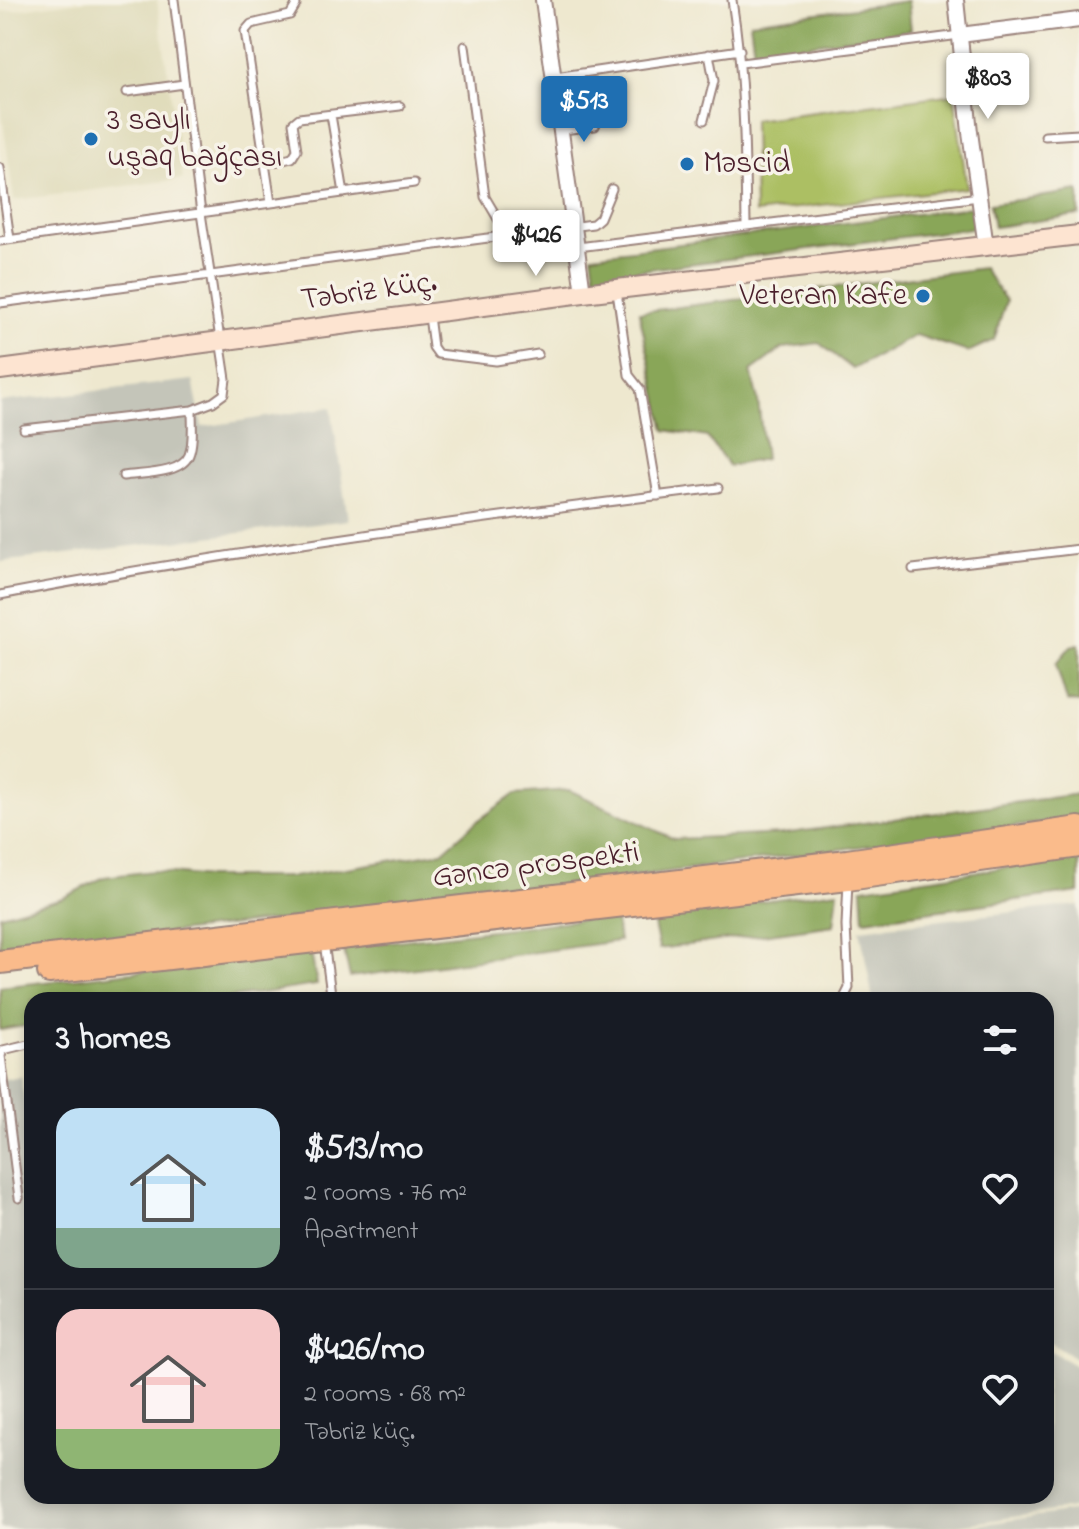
<!DOCTYPE html>
<html lang="en">
<head>
<meta charset="utf-8">
<style>
  body { margin:0; font-family:"Indie Flower",sans-serif; background:#20242c; color:#f1f3f6; height:100vh; display:flex; flex-direction:column; font-size:30px; white-space:nowrap }
  * { box-sizing:border-box; margin:0 }
  p { font-size:26px; color:#9ea1a6 }
  .icon { flex:none; width:44px; height:44px; fill:none; stroke:currentColor; stroke-width:2; stroke-linecap:round; stroke-linejoin:round }
  .map { position:relative; flex:1; overflow:hidden }
  .sheet { position:absolute; left:24px; top:992px; width:1030px; height:512px; display:flex; flex-direction:column; background:#171b24; border-radius:24px; box-shadow:0 4px 12px #0003 }
  .sheet>* { flex:none }
  .price { position:absolute; translate:-50% -68px; padding:0 18px; border-radius:8px; background:#fff; color:#222; font-size:26px; line-height:52px; filter:drop-shadow(0 2px 4px #0008) }
  .price::after { content:''; position:absolute; left:50%; top:48px; width:24px; height:18px; margin-left:-12px; background:inherit; clip-path:polygon(0 0,100% 0,50% 100%) }
  .price.active { background:#1f6fb2; color:#fff }
  ul { padding:0; list-style:none }
  li { display:flex; align-items:center; gap:24px; height:200px; padding:0 32px }
  li+li { border-top:2px solid #363941 }
  li span { display:grid; place-items:center; flex:none; width:224px; height:160px; border-radius:24px; color:#555 }
  li>.icon { margin-inline-start:auto }
  span .icon { width:96px; height:96px; fill:#fffc; stroke-width:1 }
  li b { font-size:34px }
  h2 { display:flex; justify-content:space-between; align-items:center; height:96px; padding:0 32px; font-size:34px }
  .map>svg:first-child { display:block }
  .built { fill:#e0dcbb }
  .industrial { fill:#c4c5b9 }
  .green { fill:#acbf63; stroke:#7b6f47; stroke-width:2 }
  .forest { fill:#89a659; stroke:#6a6242; stroke-width:2 }
  .lines { fill:none; stroke-linecap:round; stroke-linejoin:round }
  .service-casing { stroke:#9c847d; stroke-width:11 }
  .minor-casing { stroke:#9c847d; stroke-width:18 }
  .secondary-casing { stroke:#9c847d; stroke-width:22 }
  .primary-casing { stroke:#9c847d; stroke-width:26 }
  .service { stroke:#fff; stroke-width:7 }
  .minor { stroke:#fff; stroke-width:14 }
  .secondary { stroke:#fde4d1; stroke-width:18 }
  .primary { stroke:#fabb8b; stroke-width:22 }
  .poi-dot { fill:#1f6fb2; stroke:#f7f3e8; stroke-width:3 }
  .labels { text-anchor:middle; dominant-baseline:central; stroke-width:7; stroke-linejoin:round; paint-order:stroke }
  .poi-label { font-size:32px; fill:#4a1f2b; stroke:#f7f3e8; text-anchor:start }
  .street-label { font-size:32px; fill:#4a1f2b; stroke:#f7f3e8 }
</style>
</head>
<body>
<div class="map">
<svg width="1079" height="1529" viewBox="0 0 1079 1529">
  <rect width="100%" height="100%" fill="#f7f3e8"/>
  <filter id="ink" filterUnits="userSpaceOnUse"><feTurbulence type="fractalNoise" baseFrequency=".0125" numOctaves="2"/><feDisplacementMap in="SourceGraphic" scale="16" xChannelSelector="R" yChannelSelector="G"/><feConvolveMatrix kernelMatrix="1 2 1 2 8 2 1 2 1" color-interpolation-filters="sRGB"/></filter>
  <filter id="wash" filterUnits="userSpaceOnUse"><feTurbulence type="fractalNoise" baseFrequency=".006" numOctaves="4" result="noise"/><feDisplacementMap in="SourceGraphic" scale="32" xChannelSelector="R" yChannelSelector="G"/><feGaussianBlur stdDeviation="1.8" result="paint"/><feColorMatrix in="noise" values="0 0 0 0 0 0 0 0 0 0 0 0 0 0 0 0 0 1.4 0 .05"/><feComposite in="paint" operator="in"/></filter>
  <g filter="url(#wash)">
    <rect width="100%" height="100%" fill="#eee8cf"/>
    <path class="built" d="M90,0H157L183,179L14,200L0,99V12Z"/>
    <path class="industrial" d="M193,380L202,427L331,407L348,520L0,562V402Z
      M1079,905V1360L1046,1339V1000H873L860,929Z
      M20,1076L32,1138V1496H1046V1348L1079,1368V1507L934,1529H0V1080Z
      M1079,1510V1529H951Z"/>
    <path class="green" d="M954,94L967,188L755,213L753,120Z"/>
    <path class="forest" d="M908,1L911,30L754,52L750,22Z
      M1079,191V215L994,227L990,204Z
      M971,207L974,228L595,276L592,255Z
      M983,268L1006,301L994,340L968,352L916,335L853,369L819,343L783,348L751,371L758,401L765,459L729,466L707,437L665,430L639,312Z
      M1079,644V703L1067,701L1056,664L1071,646Z
      M569,790L674,839L782,834L1079,794V818L473,897L0,953V915L63,898L104,877L153,871L208,877H293L442,852L476,822L515,794Z
      M1079,857V892L864,920L862,888Z
      M838,891L834,925L659,949L652,915Z
      M615,916L619,941L350,977L343,947Z
      M311,952L317,985L213,1000H32V1025L0,1030V987Z"/>
  </g>
  <g filter="url(#ink)">
    <g class="lines">
      <g class="service-casing">
        <path id="service" d="M732,0C744,75 745,149 746,225
          M465,46L485,197L508,236
          M741,63L960,35
          M555,77L740,50
          M127,92L184,84
          M331,115L344,193
          M704,120L714,81L709,54
          M563,130L595,126
          M1045,136L1079,134
          M266,164L292,158L297,150L293,123L299,118L400,106
          M0,168L10,239
          M271,203L245,31L251,24L290,15L296,5L295,0
          M0,241L414,183
          M578,247L979,197
          M617,292L629,375L640,389L658,496
          M0,303L593,224L600,218L612,189
          M429,316L433,347L438,354L496,361L538,354
          M24,429L192,410
          M123,476C141,473 181,475 189,455C194,442 192,424 192,410L213,402L224,394L226,379L201,213L174,0
          M913,569L1079,549
          M0,595C238,550 478,518 718,488
          M291,1000L331,994L324,942
          M843,1000L849,988L846,926L848,881
          M19,1198L1,1056L3,1050L32,1043"/>
      </g>
      <g class="minor-casing">
        <path id="minor" d="M543,0L583,293
          M956,0L970,132L986,247
          M960,35L1079,20"/>
      </g>
      <g class="secondary-casing">
        <path id="secondary" d="M0,370L583,293L1079,235"/>
      </g>
      <g class="primary-casing">
        <path id="primary" d="M0,962L847,861L1079,828
          M49,972L848,879L1079,846"/>
      </g>
      <use href="#service" class="service"/>
      <use href="#minor" class="minor"/>
      <use href="#secondary" class="secondary"/>
      <use href="#primary" class="primary"/>
    </g>
  </g>
  <g class="poi-dot">
    <circle cx="91" cy="139" r="8"/>
    <circle cx="687" cy="164" r="8"/>
    <circle cx="923" cy="296" r="8"/>
  </g>
  <g class="labels">
    <g class="poi-label">
      <text x="107" y="121">3 saylı<tspan x="107" dy="37">uşaq bağçası</tspan></text>
      <text x="703" y="164">Məscid</text>
      <text x="907" y="296" text-anchor="end">Veteran Kafe</text>
    </g>
    <g class="street-label">
      <text transform="translate(369 292) rotate(-8)">Təbriz küç.</text>
      <text transform="translate(536 866) rotate(-7)">Gəncə prospekti</text>
    </g>
  </g>
</svg>
<b class="price" style="left:988px;top:121px">$803</b>
<b class="price active" style="left:584px;top:144px">$513</b>
<b class="price" style="left:536px;top:278px">$426</b>
<section class="sheet">
<h2>3 homes<svg class="icon" aria-label="filters" viewBox="0 0 24 24"><path d="M4 7h16M4 17h16"/><circle cx="9" cy="7" r="2"/><circle cx="15" cy="17" r="2"/></svg></h2>
<ul>
<li><span style="background:linear-gradient(#bfe0f5 75%,#7fa58c 0)"><svg class="icon" aria-label="home" viewBox="0 0 24 24"><path d="M3 11l9-7 9 7M6 9v11h12V9"/></svg></span><div><b>$513/mo</b><p>2 rooms · 76 m²</p><p>Apartment</p></div><svg class="icon" aria-label="heart" viewBox="0 0 24 24"><path d="M12 20l-8-8c-3-5 5-10 8-4 3-6 11-1 8 4z"/></svg></li>
<li><span style="background:linear-gradient(#f6c9c9 75%,#8fb573 0)"><svg class="icon" aria-label="home" viewBox="0 0 24 24"><path d="M3 11l9-7 9 7M6 9v11h12V9"/></svg></span><div><b>$426/mo</b><p>2 rooms · 68 m²</p><p>Təbriz küç.</p></div><svg class="icon" aria-label="heart" viewBox="0 0 24 24"><path d="M12 20l-8-8c-3-5 5-10 8-4 3-6 11-1 8 4z"/></svg></li>
</ul>
</section>
</div>
</body>
</html>
